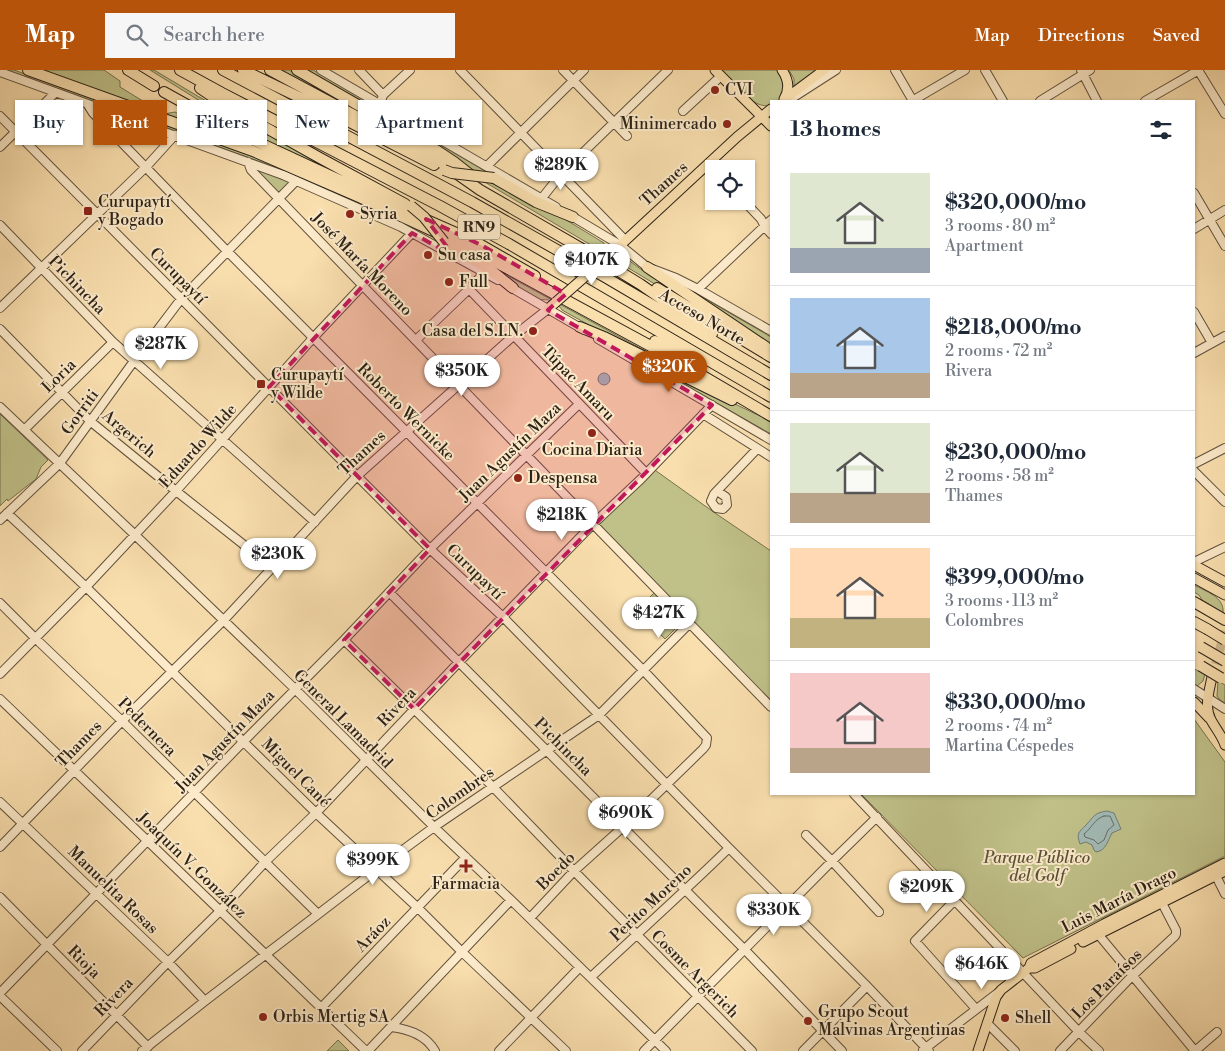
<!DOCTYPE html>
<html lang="en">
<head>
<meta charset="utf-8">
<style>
  body { margin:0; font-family:"Libre Bodoni",serif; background:#f6f6f7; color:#1f2937; height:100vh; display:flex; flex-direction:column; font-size:19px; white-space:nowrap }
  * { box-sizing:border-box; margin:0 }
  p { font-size:16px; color:#747a83 }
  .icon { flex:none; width:28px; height:28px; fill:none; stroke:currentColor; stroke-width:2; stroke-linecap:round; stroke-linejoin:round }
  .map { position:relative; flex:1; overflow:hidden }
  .drawer { position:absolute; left:770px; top:30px; width:425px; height:695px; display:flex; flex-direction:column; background:#fff; border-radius:0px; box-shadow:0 1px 4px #0004 }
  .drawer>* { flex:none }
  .guide { position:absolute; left:15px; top:30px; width:475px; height:45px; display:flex; gap:10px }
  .fabs { position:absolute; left:705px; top:90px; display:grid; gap:10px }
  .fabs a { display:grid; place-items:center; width:50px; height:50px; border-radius:0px; background:#fff; box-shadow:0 1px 4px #0004; font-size:25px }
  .price { position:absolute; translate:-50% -42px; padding:0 11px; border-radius:18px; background:#fff; color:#222; font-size:16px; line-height:32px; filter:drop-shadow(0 1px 2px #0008) }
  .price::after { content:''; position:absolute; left:50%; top:30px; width:15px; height:11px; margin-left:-8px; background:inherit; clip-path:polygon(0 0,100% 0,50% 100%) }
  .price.selected { background:#b45309; color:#fff }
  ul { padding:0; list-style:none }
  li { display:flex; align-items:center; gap:15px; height:125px; padding:0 20px }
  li+li { border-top:1px solid #e0e1e3 }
  li span { display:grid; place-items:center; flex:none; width:140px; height:100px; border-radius:0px; color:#555 }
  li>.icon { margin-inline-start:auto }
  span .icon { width:60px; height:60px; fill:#fffc; stroke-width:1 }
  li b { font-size:21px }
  h2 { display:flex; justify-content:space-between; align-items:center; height:60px; padding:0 20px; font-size:21px }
  .tag { padding:0 18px; border-radius:0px; background:#fff; box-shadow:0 1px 4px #0004; font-size:18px; line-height:45px }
  .tag.selected { background:#b45309; color:#fff }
  header { display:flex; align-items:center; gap:30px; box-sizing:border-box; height:70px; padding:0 25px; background:#b45309; color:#fff }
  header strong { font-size:24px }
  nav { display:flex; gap:28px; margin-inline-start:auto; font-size:18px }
  .search { width:350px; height:45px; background:#f6f6f7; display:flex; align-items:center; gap:12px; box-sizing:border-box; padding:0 18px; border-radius:0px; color:#747a83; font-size:19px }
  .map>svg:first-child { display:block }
  .green { fill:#c0c189; stroke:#767250 }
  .water { fill:#a2bab5; stroke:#737d76 }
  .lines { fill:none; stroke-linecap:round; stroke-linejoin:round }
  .shore { stroke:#676e66; stroke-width:1 }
  .major-tunnel { stroke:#d1b990; stroke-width:9; stroke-dasharray:9 4.5; stroke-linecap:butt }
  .minor-casing { stroke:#60513d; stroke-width:10 }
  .major-casing { stroke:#2c2217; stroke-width:11 }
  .highway-casing { stroke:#2c2217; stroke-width:12 }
  .minor { stroke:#fceaca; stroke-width:8 }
  .major { stroke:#fadfae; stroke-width:9 }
  .highway { stroke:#fadfae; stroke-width:10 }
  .major-bridge-casing { stroke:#2c2217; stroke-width:11; stroke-linecap:butt }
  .highway-bridge-casing { stroke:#2c2217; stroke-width:12; stroke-linecap:butt }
  .major-bridge { stroke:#fadfae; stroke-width:9 }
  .highway-bridge { stroke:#fadfae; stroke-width:10 }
  .marked { fill:#c2185b; fill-opacity:0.2; stroke:#c2185b; stroke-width:4; stroke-dasharray:10 6; stroke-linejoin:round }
  .poi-dot { fill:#8f2418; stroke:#fceaca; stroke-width:2 }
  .labels { text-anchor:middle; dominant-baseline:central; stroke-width:4; stroke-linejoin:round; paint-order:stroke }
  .shield { fill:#fceaca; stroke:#6a5e4d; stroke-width:1 }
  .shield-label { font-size:15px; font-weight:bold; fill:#2c2217 }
  .poi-label { font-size:16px; fill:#2c2217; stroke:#fceaca; text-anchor:start }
  .street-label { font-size:16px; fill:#2c2217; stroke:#fceaca }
  .park-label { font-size:16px; font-style:italic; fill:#585239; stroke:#fceaca }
</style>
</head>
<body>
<header>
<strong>Map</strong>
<div class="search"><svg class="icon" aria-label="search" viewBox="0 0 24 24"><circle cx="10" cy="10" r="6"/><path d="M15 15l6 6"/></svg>Search here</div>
<nav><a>Map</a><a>Directions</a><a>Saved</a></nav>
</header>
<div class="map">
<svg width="1225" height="981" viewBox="0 0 1225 981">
  <rect width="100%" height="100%" fill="#fadfae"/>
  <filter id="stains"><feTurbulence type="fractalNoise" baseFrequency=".004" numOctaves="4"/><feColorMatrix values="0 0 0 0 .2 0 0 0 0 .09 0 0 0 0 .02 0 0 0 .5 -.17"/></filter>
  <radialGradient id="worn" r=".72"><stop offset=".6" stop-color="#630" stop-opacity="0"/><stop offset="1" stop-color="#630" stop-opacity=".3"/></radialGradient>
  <path class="green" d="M2,0H14L240,81L275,95L374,138V140L400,152L273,97Z
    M39,0H104L120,11V17L164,44L175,42L196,54L208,59L186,52Z
    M150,0H154L216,37L367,118L315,98L229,53L200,31Z
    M276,0H289L436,84Z
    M306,0H313L489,103L604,173V179L601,181L483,111Z
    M721,0H778L784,7V26L780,31H771V35C765,37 760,35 754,32Z
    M789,0H819L794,19V9Z
    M257,98L290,113L278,124L255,99Z
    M620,186H623L650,206L672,218L741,266L615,190Z
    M475,188L706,314L621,273L562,240C560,236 553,231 548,230C542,229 542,231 535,228Z
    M690,220L771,267V274Z
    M629,283L762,347L771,352V364Z
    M0,344L48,390L41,397L36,409L8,431L7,429L0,436Z
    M652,398L715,443L771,481V631L599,455Z
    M1194,515C1205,521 1225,527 1223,543L1202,530L1199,525L1194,522Z
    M656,521L683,551L665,569L637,540Z
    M1194,599L1205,604L1203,611L1197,616L1194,614Z
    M1218,611L1225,615V633L1220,630L1217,626Z
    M1194,649L1225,692V786L1023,888L861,724H1194Z
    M338,970L349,981H327Z"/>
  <path class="water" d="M598 309a6 6 0 1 1 12 0a6 6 0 1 1-12 0Z
    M1107,741L1114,743L1121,759L1112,763C1108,770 1106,781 1096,782L1094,780L1092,775L1086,772L1080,774C1076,763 1079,762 1086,755C1094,747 1093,743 1107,741Z"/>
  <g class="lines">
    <path class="shore" d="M1104,746H1110L1114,755L1108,760L1104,770L1098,774L1094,770L1085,767L1084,764C1092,758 1094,749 1104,746Z"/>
    <path class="major-tunnel" d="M1212,607L1225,561"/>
    <g class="minor-casing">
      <path id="minor" d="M321,0L556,137
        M359,0L383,25
        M460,0L625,170
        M563,0L627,66
        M895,0L913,31
        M985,0L1003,31
        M1081,0L1097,31
        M1198,0L1225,44
        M0,2L283,105L401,157L498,210
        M794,27L836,0
        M912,31L965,0
        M1040,31L1090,0
        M1145,31L1199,0
        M88,35L93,43L227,181L644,601L707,668L706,675L703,679L623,757L574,801L530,848
        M380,35L383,25L410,0
        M683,41L721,6
        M0,46L364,413L430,479L503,547L729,778L865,914L929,981
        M0,77L55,23
        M248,92L251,100L593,454L771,637
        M487,96L584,0
        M705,97L714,107
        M1194,123L1225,176
        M542,128L561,104L668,0
        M744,131L761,149L765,157L771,164
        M568,144L620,175L647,197L676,208L698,219L771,261
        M0,155L113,272L315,452
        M1194,159L1225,140
        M510,217L584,260
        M469,219L646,403
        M698,219L771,150
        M0,238L146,97L175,65
        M1194,242L1212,273
        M0,259L90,351L176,421L273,498
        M598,269L771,370
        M416,270L469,219L484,203
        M1194,283L1225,266
        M0,337L134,464L295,619L434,757L511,830L666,981
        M703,344L771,387
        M24,360L113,272
        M1194,394L1225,378
        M1194,401L1225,432
        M717,421L726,427L727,435L723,439L716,438L711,431L714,424L757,379
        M7,443L86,517L316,743L418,838L461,881L566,981
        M0,450L60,393L134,291L181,229L296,111
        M1194,492L1225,477
        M389,522L748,883L842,981
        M0,533L35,568L122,651L318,844
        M344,570L493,717L574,801L752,981
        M0,604L86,517L176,421L313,268L412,163
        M1194,619L1225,639
        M0,629L366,981
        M854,724L1079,962L1099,981
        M0,732L168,892L205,931
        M806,765L832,791L879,842
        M0,777L122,651L223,551L357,406L511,268L548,239
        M1216,806L1225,824
        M0,827L148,977
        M955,830L915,871L976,939
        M1098,864L1195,981
        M591,907C637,864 684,822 729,778
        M0,923L244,671L344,570L430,479L579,334
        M0,926L57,981
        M321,938L466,787
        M987,953L1015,981
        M391,957C408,959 426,965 435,981
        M923,980L999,922
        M82,981L168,892L220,841L265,792L316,743L459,592L593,454L641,409L712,335
        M142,981L205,931L377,799L434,757L599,645L690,553
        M368,981L511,830
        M499,981L580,897
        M644,981L832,791L877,747
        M803,981L867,916
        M1060,981L1132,906L1175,866L1176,864V860L1162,833
        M1195,981L1217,962"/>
    </g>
    <g class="major-casing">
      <path id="major" d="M715,0L771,56
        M782,0C789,10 790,19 784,29
        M785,29L824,0
        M613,182L737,67L771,39
        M548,239L556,232
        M1194,495L1225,512
        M1194,508L1225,525
        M1212,607C1209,622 1204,636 1211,650C1216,659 1222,666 1225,675
        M1194,632L1209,648
        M1083,872L1225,801
        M1029,898H1035L1071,879
        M978,981L996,927L1001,920L1029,898L1031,893L1104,854L1225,793"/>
    </g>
    <g class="highway-casing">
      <path id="highway" d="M28,0L253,81L359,127L468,177L669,286L771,346
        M128,0L154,16
        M180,0L222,23L440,136L509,174L771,327
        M223,0L472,132L605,207L771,305
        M243,0L338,46L434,95
        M270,0L436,89L480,120L591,184L640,214L712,264
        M297,0L436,80L454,92L473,107
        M200,18L222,33L320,88L405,134
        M164,22L236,62L404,140L463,166L481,175L535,206
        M494,108L536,132L573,147
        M444,172L493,202L513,218
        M647,197L766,277
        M657,218L771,287
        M580,257L604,267L732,330
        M655,271L701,292
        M1194,532L1225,550
        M1194,552L1207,559"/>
    </g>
    <use href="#minor" class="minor"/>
    <use href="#major" class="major"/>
    <use href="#highway" class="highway"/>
    <g class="major-bridge-casing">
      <path id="major-bridge" d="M556,232L613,182"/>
    </g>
    <g class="highway-bridge-casing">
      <path id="highway-bridge" d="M444,100L452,103L494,108
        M411,136L424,147L444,172
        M1207,559L1225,570
        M1201,577L1225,591
        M1201,596L1221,608"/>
    </g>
    <use href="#major-bridge" class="major-bridge"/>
    <use href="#highway-bridge" class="highway-bridge"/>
  </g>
  <path class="marked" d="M426,149L481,175L566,224L548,240L712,335L414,639L344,570L430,479L269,317L412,163L454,186Z"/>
  <g class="poi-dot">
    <circle cx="715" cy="20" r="5"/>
    <circle cx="727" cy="54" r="5"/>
    <rect x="83" y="136" width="10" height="10" rx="2.5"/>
    <circle cx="350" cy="144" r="5"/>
    <circle cx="428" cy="185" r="5"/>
    <circle cx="449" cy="212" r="5"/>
    <circle cx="533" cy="261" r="5"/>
    <rect x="256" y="309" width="10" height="10" rx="2.5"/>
    <circle cx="592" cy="363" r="5"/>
    <circle cx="518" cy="408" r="5"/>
    <path d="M463.5 788.5h5v5h5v5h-5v5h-5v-5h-5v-5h5z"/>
    <circle cx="263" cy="947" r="5"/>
    <circle cx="1005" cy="948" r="5"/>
    <circle cx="808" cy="951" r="5"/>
  </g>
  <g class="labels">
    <rect class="shield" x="458" y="144.5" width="42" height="25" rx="4"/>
    <g class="shield-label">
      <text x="479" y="157">RN9</text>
    </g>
    <g class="poi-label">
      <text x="725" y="20">CVI</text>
      <text x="717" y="54" text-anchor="end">Minimercado</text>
      <text x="98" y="132">Curupaytí<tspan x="98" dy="18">y Bogado</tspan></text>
      <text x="360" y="144">Syria</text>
      <text x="438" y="185">Su casa</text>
      <text x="459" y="212">Full</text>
      <text x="523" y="261" text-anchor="end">Casa del S.I.N.</text>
      <text x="271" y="305">Curupaytí<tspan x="271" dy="18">y Wilde</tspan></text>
      <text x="592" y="380" text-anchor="middle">Cocina Diaria</text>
      <text x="528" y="408">Despensa</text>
      <text x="466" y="814" text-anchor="middle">Farmacia</text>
      <text x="818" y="942">Grupo Scout<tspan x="818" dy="18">Malvinas Argentinas</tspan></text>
      <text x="273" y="947">Orbis Mertig SA</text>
      <text x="1015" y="948">Shell</text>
    </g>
    <g class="street-label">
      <text transform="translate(664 114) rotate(-42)">Thames</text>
      <text transform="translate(362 194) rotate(46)">José María Moreno</text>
      <text transform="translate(178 206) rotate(45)">Curupaytí</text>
      <text transform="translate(77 215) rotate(46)">Pichincha</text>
      <text transform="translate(702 247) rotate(30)">Acceso Norte</text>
      <text transform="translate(59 306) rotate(-44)">Loria</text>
      <text transform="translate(578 313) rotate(46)">Túpac Amaru</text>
      <text transform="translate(80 342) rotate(-54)">Gorriti</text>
      <text transform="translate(406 342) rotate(45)">Roberto Wernicke</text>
      <text transform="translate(129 364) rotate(40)">Argerich</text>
      <text transform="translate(198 376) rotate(-48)">Eduardo Wilde</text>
      <text transform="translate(510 382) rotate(-44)">Juan Agustín Maza</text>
      <text transform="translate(362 383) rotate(-43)">Thames</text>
      <text transform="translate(475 502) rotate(44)">Curupaytí</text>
      <text transform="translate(397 637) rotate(-46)">Rivera</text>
      <text transform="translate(343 649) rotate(45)">General Lamadrid</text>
      <text transform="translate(147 657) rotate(45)">Pedernera</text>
      <text transform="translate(225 671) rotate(-46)">Juan Agustín Maza</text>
      <text transform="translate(79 674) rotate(-46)">Thames</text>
      <text transform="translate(563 677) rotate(45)">Pichincha</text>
      <text transform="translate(296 703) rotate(45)">Miguel Cané</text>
      <text transform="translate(460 723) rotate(-35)">Colombres</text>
      <text transform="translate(192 795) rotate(44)">Joaquín V. González</text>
      <text transform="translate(556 801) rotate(-45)">Boedo</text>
      <text transform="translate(113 820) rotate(44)">Manuelita Rosas</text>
      <text transform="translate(1119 830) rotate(-27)">Luis María Drago</text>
      <text transform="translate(651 833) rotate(-43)">Perito Moreno</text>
      <text transform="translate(373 864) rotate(-46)">Aráoz</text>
      <text transform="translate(84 892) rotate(45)">Rioja</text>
      <text transform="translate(695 904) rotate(45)">Cosme Argerich</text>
      <text transform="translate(1107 914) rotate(-45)">Los Paraísos</text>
      <text transform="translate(114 927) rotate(-46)">Rivera</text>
    </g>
    <g class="park-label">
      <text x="1037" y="788">Parque Público<tspan x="1037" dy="18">del Golf</tspan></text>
    </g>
  </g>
  <rect width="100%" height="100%" filter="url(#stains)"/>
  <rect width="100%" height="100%" fill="url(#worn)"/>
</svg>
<div class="fabs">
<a><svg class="icon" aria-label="locate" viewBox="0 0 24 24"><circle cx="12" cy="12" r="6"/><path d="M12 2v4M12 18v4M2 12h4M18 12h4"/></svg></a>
</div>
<b class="price" style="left:561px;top:121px">$289K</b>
<b class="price" style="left:592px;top:216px">$407K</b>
<b class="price" style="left:161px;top:300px">$287K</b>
<b class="price selected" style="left:669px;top:323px">$320K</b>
<b class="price" style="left:462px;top:327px">$350K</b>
<b class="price" style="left:562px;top:471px">$218K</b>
<b class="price" style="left:278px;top:510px">$230K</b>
<b class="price" style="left:659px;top:569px">$427K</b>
<b class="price" style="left:626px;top:769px">$690K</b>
<b class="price" style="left:373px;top:816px">$399K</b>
<b class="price" style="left:927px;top:843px">$209K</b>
<b class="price" style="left:774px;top:866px">$330K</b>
<b class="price" style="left:982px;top:920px">$646K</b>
<div class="guide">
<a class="tag">Buy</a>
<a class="tag selected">Rent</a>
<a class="tag">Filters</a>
<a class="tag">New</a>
<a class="tag">Apartment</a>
</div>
<section class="drawer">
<h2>13 homes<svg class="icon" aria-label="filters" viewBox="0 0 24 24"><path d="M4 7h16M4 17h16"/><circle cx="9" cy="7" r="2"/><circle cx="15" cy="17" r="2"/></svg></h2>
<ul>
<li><span style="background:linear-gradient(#dfe7d0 75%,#9aa5b1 0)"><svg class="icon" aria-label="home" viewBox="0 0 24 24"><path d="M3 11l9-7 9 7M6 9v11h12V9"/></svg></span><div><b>$320,000/mo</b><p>3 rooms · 80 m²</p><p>Apartment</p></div></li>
<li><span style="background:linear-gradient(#a9c7e8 75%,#b9a48a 0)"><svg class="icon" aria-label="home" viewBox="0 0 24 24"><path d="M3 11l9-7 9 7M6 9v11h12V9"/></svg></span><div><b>$218,000/mo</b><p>2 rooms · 72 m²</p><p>Rivera</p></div></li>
<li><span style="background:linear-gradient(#dfe7d0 70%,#b9a48a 0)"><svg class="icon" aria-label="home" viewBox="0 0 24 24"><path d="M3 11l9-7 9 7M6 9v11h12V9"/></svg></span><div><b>$230,000/mo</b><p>2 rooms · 58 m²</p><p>Thames</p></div></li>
<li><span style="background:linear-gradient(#ffd9b3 70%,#c2b280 0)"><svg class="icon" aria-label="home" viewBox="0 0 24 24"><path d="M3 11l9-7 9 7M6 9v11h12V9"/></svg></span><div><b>$399,000/mo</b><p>3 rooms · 113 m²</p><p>Colombres</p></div></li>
<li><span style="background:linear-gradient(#f6c9c9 75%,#b9a48a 0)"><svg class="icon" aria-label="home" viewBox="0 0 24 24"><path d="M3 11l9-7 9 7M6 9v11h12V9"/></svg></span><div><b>$330,000/mo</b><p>2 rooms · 74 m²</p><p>Martina Céspedes</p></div></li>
</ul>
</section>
</div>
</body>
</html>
